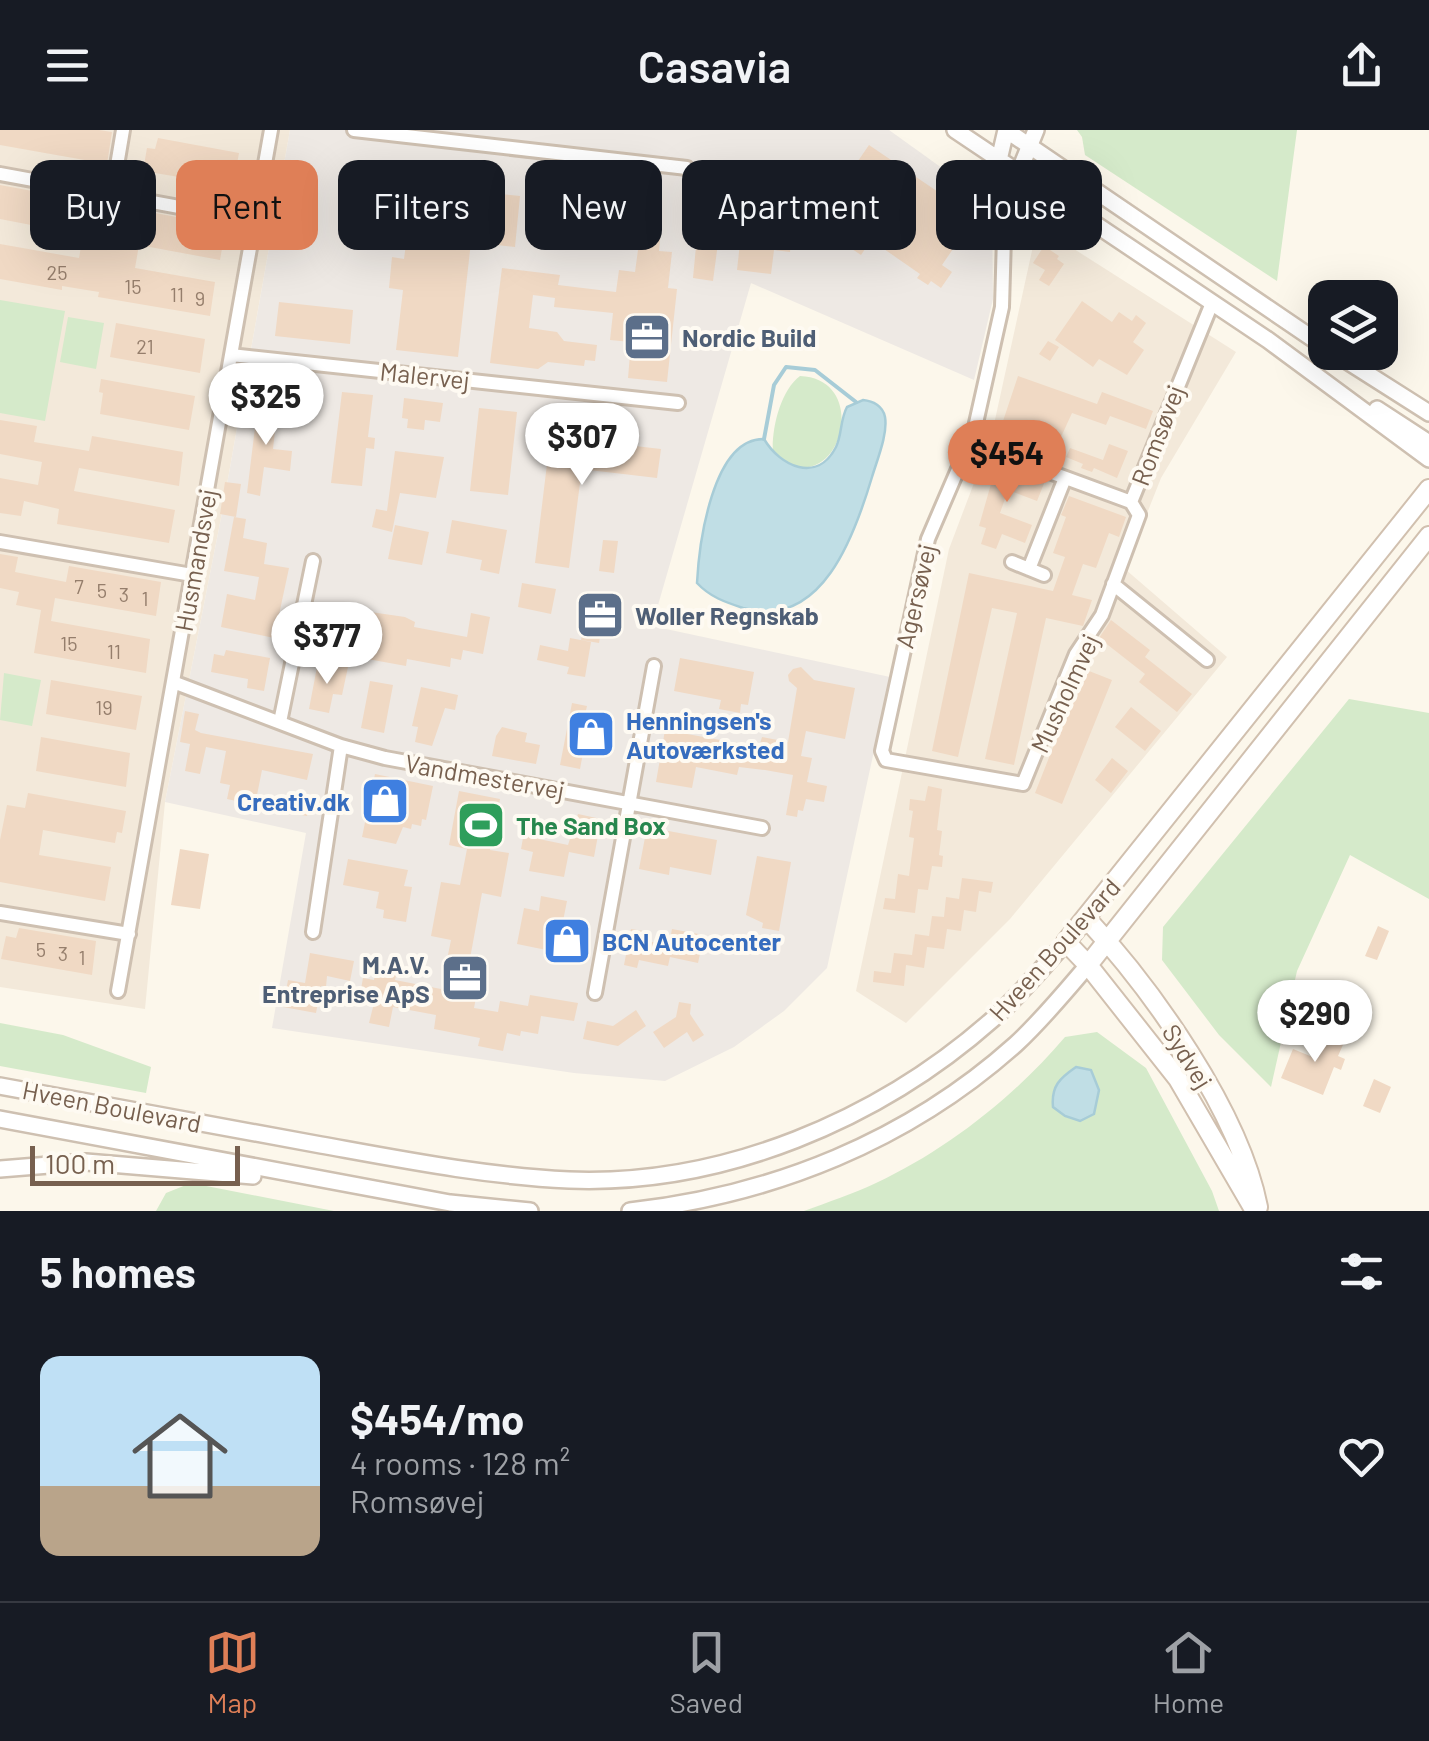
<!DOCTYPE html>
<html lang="en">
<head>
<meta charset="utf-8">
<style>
  body { margin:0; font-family:Barlow,sans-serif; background:#20242c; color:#f1f3f6; height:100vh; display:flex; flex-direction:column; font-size:38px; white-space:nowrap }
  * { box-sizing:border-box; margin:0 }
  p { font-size:32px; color:#9ea1a6 }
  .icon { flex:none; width:55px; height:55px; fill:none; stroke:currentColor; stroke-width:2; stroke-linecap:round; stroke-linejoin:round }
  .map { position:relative; height:1081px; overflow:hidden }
  .details { display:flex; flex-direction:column; background:#171b24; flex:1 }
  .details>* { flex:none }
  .guide { position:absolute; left:30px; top:30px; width:1370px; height:90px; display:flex; gap:20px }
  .fabs { position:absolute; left:1308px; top:150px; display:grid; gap:20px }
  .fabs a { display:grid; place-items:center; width:90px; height:90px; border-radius:20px; background:#171b24; box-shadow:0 10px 40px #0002; font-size:50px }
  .scale { position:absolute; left:30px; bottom:25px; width:210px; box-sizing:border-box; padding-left:10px; border:5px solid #77604f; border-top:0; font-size:28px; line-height:35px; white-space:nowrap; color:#77604f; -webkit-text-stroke:8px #fefaf2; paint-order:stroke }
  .price { position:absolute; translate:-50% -85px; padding:0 22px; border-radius:35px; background:#fff; color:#222; font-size:32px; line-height:65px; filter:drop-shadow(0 2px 5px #0008) }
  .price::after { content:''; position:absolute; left:50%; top:60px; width:30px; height:22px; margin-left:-15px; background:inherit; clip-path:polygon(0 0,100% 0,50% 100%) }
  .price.on { background:#df7f57; color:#111 }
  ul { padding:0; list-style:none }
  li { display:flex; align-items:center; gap:30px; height:250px; padding:0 40px }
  li span { display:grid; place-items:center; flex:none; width:280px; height:200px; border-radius:20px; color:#555 }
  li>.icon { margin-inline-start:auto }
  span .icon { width:120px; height:120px; fill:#fffc; stroke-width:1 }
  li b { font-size:42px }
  h2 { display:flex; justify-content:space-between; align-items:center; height:120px; padding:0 40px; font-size:42px }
  .chip { padding:0 35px; border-radius:20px; background:#171b24; box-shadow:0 10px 40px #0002; font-size:35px; line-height:90px }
  .chip.on { background:#df7f57; color:#111 }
  header { display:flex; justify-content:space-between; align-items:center; height:130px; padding:0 40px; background:#171b24; font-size:45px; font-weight:600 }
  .dock { display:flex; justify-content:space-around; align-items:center; height:140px; border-top:2px solid #363941; background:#171b24; font-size:28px; color:#9ea1a6 }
  .dock a { display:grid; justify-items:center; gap:5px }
  .dock .on { color:#df7f57 }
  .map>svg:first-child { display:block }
  .residential { fill:#f3e9da }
  .industrial { fill:#eee9e4 }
  .green { fill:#d5eaca }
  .water { fill:#c0dee5; stroke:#a7ccd7; stroke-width:2.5 }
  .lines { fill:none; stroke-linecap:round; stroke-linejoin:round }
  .stream { stroke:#a7ccd7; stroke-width:4 }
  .building { fill:#f0d9c4 }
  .minor-casing { stroke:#cec0b1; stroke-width:18 }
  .tertiary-casing { stroke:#cec0b1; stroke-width:20 }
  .secondary-casing { stroke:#d1c0af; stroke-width:22 }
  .minor { stroke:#fff; stroke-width:12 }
  .tertiary { stroke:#fff; stroke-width:15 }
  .secondary { stroke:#fff; stroke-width:18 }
  .labels { text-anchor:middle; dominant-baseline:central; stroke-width:8; stroke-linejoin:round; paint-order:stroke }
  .number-label { font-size:20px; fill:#957e6c }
  .service-label { font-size:25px; font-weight:bold; fill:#4e5e75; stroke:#fefaf2; text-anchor:start }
  .street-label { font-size:25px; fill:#77604f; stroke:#fefaf2 }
  .shop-label { font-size:25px; font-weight:bold; fill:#366cbe; stroke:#fefaf2; text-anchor:start }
  .leisure-label { font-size:25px; font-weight:bold; fill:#27864d; stroke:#fefaf2; text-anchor:start }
</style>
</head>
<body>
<header><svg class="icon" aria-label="menu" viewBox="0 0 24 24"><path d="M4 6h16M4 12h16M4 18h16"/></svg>Casavia<svg class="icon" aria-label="share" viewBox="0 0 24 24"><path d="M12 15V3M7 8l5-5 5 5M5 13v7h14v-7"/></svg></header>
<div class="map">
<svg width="1429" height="1081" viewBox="0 0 1429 1081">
  <rect width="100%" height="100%" fill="#fcf7eb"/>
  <path class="residential" d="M0,0H290L221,388L165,672L145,879L0,857Z
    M1041,98L1236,222L1161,348L1125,439L1227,527L1010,789L906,893L856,861L949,419L991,308L1035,107Z"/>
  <path class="industrial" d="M290,0H889L992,74L993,169L974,250L751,153L652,496L890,547L827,838L784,881L734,917L665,951L574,943L272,898L306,703L165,672L221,388Z"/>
  <path class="green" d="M1077,0H1297L1277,151L1085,25L1082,7Z
    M0,170L65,181L45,291L0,283Z
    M68,187L104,193L96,239L60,232Z
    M800,246C875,249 838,377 773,325C771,300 780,261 800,246Z
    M4,543L41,550L32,596L0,590Z
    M1349,569L1429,583V769L1350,725L1297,841L1271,957L1219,905L1162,830L1163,797Z
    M0,893L63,905L151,937L146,963L0,936Z
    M1097,902L1146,938L1212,1061L1219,1081H804C828,1072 853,1064 876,1053C947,1020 1015,966 1065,907Z
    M191,1053L334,1081H156L166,1063Z"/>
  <path class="water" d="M863,270C873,271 883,276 885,287C888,304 877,330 872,347C855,404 822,501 743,478C725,472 710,467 697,453C699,415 712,308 764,309C780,336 817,354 836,317C842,305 840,290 847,277Z
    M1076,937L1091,940L1099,960L1094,984L1080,991L1065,986L1053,977C1051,956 1060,948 1076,937Z"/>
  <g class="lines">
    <path class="stream" d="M764,309L774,255L786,237L815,240L856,272"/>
  </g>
  <path class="building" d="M0,0H99L112,2L107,34L0,15Z
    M158,8L239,23L233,56L143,41L147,18L155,19Z
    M869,15L975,87L942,135L952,142L941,158L931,151L928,155L917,148L920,144L871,110L861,125L825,101L846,70L836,63Z
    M560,46L650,59L646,92L576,84L575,91L554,89Z
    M350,47L520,66L515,117L471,112L458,227L396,220L403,160L389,158L392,127L404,129L407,106L345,99Z
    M0,55L81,70L79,85L131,94L133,79L226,96L220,130L139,115L135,138L215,152L210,186L98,167L99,162L62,156V160L0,149V114L79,128L83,105L0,89Z
    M701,64L724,67L713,151L693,148Z
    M293,66L318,70L314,93L302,91L303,85L290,82Z
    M743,86L777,90L776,98L792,101L790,122L774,120L771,144L737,140Z
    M641,98L661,100L659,121L672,122L668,158L677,159L667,252L628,248L631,212L610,210L613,183L554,177L555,168L533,165L529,198L557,202L564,211L597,215L595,231L585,230L584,236L548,232L538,239L490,233L502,138L560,145L558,155L616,162L619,140L635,142Z
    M1044,116L1059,126L1057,129L1064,134L1049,156L1039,150L1045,140L1033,133Z
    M1082,171L1112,192L1119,182L1132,191L1136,185L1146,193L1133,212L1144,220L1127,245L1099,229L1093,237L1055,210Z
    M279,172L353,180L350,214L275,206Z
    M116,193L205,209L200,243L110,227Z
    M1048,211L1059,217L1050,231L1039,224Z
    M1018,246L1097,274L1102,262L1153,281L1146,299L1110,286L1106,295L1072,283L1055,320L1039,314L1044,299L1022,291L1016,306L1000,300Z
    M101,249L195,266L189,300L100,284L103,263L99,262Z
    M278,261L296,264L294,276L276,273Z
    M342,262L373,265L368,307L375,308L374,319L366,318L362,356L331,353Z
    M404,268L443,273L440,292L425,290L424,300L407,298L408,289L402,288Z
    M258,273L278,275L273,319L292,321L290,341L264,337L260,366L247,363Z
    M479,278L517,282L508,365L470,361Z
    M0,290L37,296L34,312L89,321L92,306L183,322L179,356L79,338L74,361L175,380L169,413L57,394L59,379L24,371L21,386L0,383V348L38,355L42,332L0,324Z
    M565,307L614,313L616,307L636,309L635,316L661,319L657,348L589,340L580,353L569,438L535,433L547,334L550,335L552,325L562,326Z
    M1109,314L1128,321L1117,348L1094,338L1092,342L1081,338L1083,334L1066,327L1070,318L1103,330Z
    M395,321L444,327L436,368L400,363L392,402L372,397L376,379L387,381Z
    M997,333L1045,351L1037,371L1008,360L1000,383L1032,395L1025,413L1002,404L996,419L981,414L986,398L979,396Z
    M225,352L241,354L236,387L220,384Z
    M1069,366L1126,387L1119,407L1109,403L1096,438L1083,434L1072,465L1092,470L1083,496L1046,488L1014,635L985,629L1017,483L992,478L958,627L932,621L969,443L1053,461L1065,427L1053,423L1066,387L1061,385Z
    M234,387L246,389L243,408L267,413L264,434L289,438L274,508L221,497L227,464L255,470L259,447L224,441Z
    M452,390L507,400L499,444L480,440L482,430L446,423Z
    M395,395L429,402L422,435L388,429Z
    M603,410L618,411L614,443L599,441Z
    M0,424L18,427L15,442L66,452L69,436L161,452L156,486L55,468L51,491L150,509L146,543L34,523L41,480L16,475L19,462L0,458Z
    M522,453L556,459L551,484L518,477Z
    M589,466L619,472L616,486L604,484L599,513L581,510Z
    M329,476L405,487L415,492L414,497L467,507L471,483L490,487L483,524L463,520L461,530L451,528L450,537L407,529L406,536L362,528L366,504L346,500L341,521L321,517Z
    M1111,490L1150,520L1145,527L1192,564L1177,582L1139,552L1145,544L1099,508Z
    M570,508L591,512L585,547L567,544L569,537L537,530L540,515L568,521Z
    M226,520L270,528L264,561L247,558L248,549L211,542L214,524L224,526Z
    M680,528L754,542L748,575L741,574L740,583L719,579L721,570L674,561Z
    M334,534L348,537L342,565L333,564L329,583L309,579L317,537L333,540Z
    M801,537L814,550L855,558L845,609L806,601L801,626L812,628L807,652L827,656L824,672L806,669L803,681L798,680L797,687L786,685L793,645L765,640L739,637L737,645L696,637L692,658L656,652L665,600L759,617L762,607L788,612L797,558L789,551L788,545L793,539Z
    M1084,539L1112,550L1062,674L1035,663Z
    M51,550L142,566L136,600L46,584Z
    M370,551L393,555L384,603L361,598Z
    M421,557L458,565L455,580L445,578L432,616L415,612L418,597L412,596Z
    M572,573L587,576L584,589L613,594L610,612L586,607L580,639L560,635Z
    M1131,577L1161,601L1145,621L1115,597Z
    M185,581L199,584L195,600L201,603L313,624L307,650L262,640L255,675L227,669L230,655L220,653L226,621L206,617L200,644L185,641L190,614L180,612Z
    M502,597L527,603L525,612L540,615L536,634L492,626L496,606Z
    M41,607L130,623L126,657L36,641Z
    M1112,628L1128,641L1111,663L1095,650Z
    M375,644L433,656L426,690L422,689L421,696L412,694L411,699L403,697L396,714L362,707Z
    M928,656L942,659L937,700L942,701L939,725L943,726L942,737L932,736L928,760L918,759L915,783L883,779L885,768L895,769L898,744L909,746L914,708L909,707L913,681L909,680L910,669L925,671Z
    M459,661L500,669L490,720L509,723L501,767L482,763L469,834L482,836L474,878L498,882L500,871L528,876L530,865L578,873L574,891L541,886L538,904L521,901L520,906L507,903L503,921L478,916L480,908L434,899L436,885L393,877L389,897L369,893L374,873L359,870L363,848L374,850L376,837L397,841L395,850L441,859L451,810L431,806L441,752L460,755L467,719L449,715Z
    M28,663L126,681L122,703L117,702L115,713L43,700L39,725L111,737L105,771L0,752V710L7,675L25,678Z
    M289,667L310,671L307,686L286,682Z
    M578,684L601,689L594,727L569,722L564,747L529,741L533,722L521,719L525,697L540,700L539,709L568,715Z
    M647,697L717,710L711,745L670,737L669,745L639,739Z
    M180,719L209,724L200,779L171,775Z
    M757,726L791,732L779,801L762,798L763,793L746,785Z
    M348,729L408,740L404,756L412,757L406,792L383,788L384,780L376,778L379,762L343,755Z
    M962,748L993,752L991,763L979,761L976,782L964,780L961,801L947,799L944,819L927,817L924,838L906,835L904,856L873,852L874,841L891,843L894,823L912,825L915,804L929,806L932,786L944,787L946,767L959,769Z
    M541,766L567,771L561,801L575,804L571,825L517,814L524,778L539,781Z
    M1378,796L1389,801L1377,830L1365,826Z
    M19,798L96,811L92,845L1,829L6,806L16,808Z
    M631,799L649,802L647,811L669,815L672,799L704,805L698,833L670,827L668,836L639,830L637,838L624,835Z
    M310,823L354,831L350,851L327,846L326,857L321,856L316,883L283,877L288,850L305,853Z
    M679,872L691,874L690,884L704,905L693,912L687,902L664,918L653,902L676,887Z
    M636,880L646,896L618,916L583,909L587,891L613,896Z
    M1332,902L1346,908L1338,926L1345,929L1341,940L1334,937L1323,965L1281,948L1293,919L1315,928L1321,912L1327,914Z
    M1374,949L1391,957L1380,983L1363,976Z"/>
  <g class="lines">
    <g class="minor-casing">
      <path id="minor" d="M354,0L687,38
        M0,44L255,91
        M112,65L123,0
        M1005,71L1002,177L974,302L928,409L882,621L886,630L1023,654L1076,524L1102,485L1139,385L1131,372
        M231,225L678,273
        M971,313L1131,372L1212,173
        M0,412L192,445
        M1012,432L1044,445
        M1029,439L1065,348
        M1113,454L1207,530
        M173,552L341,616L385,628L762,698
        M280,592L313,431
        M0,783L129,804
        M313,802L341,616
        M118,861L271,0
        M595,863L654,536"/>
    </g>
    <g class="tertiary-casing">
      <path id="tertiary" d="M955,0L1268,210L1429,329
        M1015,52L1036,0
        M1005,71L999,30L1006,0L1325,217
        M1333,222L1429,283
        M1377,279L1429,313
        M0,956C107,976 214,995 321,1015C404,1030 485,1046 569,1050C723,1056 879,990 993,889C1019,866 1042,838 1066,812
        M0,989L450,1073L530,1081
        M0,1039L86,1032L253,1046
        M630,1081C773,1065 908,1011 1016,914C1042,890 1065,862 1088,835"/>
    </g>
    <g class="secondary-casing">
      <path id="secondary" d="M1086,788C1152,859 1239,981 1258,1077
        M1088,835L1429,406
        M1255,1081L1178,949L1088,835L1066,812L1429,359"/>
    </g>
    <use href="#minor" class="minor"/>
    <use href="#tertiary" class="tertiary"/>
    <use href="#secondary" class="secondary"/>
  </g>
  <defs>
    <g id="office-square" transform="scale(2.5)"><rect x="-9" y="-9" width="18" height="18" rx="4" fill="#5c6f8a" stroke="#fefaf2"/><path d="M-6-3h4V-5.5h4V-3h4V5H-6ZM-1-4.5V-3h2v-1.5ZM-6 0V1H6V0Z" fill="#fff"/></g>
    <g id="shop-square" transform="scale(2.5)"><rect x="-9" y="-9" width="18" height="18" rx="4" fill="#3f7fe0" stroke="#fefaf2"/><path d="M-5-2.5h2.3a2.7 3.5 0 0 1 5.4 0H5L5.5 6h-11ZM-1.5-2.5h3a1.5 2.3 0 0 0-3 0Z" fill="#fff"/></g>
    <g id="stadium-square" transform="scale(2.5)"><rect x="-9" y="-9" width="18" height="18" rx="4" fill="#2e9e5b" stroke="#fefaf2"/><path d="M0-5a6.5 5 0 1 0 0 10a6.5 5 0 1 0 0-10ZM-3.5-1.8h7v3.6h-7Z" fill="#fff"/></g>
  </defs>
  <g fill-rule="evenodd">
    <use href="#office-square" x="647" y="207"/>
    <use href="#office-square" x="600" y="485"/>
    <use href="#shop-square" x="591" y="604"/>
    <use href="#shop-square" x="385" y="671"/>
    <use href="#stadium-square" x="481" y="695"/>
    <use href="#shop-square" x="567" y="811"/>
    <use href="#office-square" x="465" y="848"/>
  </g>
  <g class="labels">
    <g class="number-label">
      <text x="57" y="142">25</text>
      <text x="133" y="156">15</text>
      <text x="177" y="164">11</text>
      <text x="200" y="168">9</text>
      <text x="145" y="216">21</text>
      <text x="79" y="456">7</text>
      <text x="102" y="460">5</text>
      <text x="124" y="464">3</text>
      <text x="145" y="468">1</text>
      <text x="69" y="513">15</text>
      <text x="114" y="521">11</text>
      <text x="104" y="577">19</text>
      <text x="41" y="819">5</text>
      <text x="63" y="823">3</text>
      <text x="82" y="827">1</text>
    </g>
    <g class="service-label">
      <text x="682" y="207">Nordic Build</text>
      <text x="635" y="485">Woller Regnskab</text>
      <text x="430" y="834" text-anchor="end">M.A.V.<tspan x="430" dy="29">Entreprise ApS</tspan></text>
    </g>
    <g class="street-label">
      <text transform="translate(425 245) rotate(6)">Malervej</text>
      <text transform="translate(1157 305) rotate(-69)">Romsøvej</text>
      <text transform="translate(195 430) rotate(-80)">Husmandsvej</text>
      <text transform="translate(915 466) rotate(-77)">Agersøvej</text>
      <text transform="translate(1064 563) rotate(-65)">Musholmvej</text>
      <text transform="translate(485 646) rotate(10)">Vandmestervej</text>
      <text transform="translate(1054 819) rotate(-48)">Hveen Boulevard</text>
      <text transform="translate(1188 926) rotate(58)">Sydvej</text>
      <text transform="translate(112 976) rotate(11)">Hveen Boulevard</text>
    </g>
    <g class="shop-label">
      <text x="626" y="590">Henningsen's<tspan x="626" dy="29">Autoværksted</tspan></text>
      <text x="350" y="671" text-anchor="end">Creativ.dk</text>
      <text x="602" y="811">BCN Autocenter</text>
    </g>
    <g class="leisure-label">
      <text x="516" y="695">The Sand Box</text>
    </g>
  </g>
</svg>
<div class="fabs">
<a><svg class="icon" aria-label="layers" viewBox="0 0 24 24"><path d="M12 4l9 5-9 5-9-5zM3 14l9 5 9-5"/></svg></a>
</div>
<div class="scale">100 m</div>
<b class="price" style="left:266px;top:318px">$325</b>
<b class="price" style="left:582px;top:358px">$307</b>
<b class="price on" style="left:1007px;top:375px">$454</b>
<b class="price" style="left:327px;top:557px">$377</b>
<b class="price" style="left:1315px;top:935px">$290</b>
<div class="guide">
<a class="chip">Buy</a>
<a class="chip on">Rent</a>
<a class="chip">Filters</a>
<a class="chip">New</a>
<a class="chip">Apartment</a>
<a class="chip">House</a>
</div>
</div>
<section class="details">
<h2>5 homes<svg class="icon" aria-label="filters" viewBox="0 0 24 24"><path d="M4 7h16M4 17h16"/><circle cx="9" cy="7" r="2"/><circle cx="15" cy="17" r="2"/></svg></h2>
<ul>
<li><span style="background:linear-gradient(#bfe0f5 65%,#b9a48a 0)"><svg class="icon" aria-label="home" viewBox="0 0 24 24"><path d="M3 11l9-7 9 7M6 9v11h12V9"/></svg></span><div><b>$454/mo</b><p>4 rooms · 128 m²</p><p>Romsøvej</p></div><svg class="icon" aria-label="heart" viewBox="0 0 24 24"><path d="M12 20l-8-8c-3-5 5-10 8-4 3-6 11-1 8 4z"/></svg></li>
</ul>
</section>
<nav class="dock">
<a class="on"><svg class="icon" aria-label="map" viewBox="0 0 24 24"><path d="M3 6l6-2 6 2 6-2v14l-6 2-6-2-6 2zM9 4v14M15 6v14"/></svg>Map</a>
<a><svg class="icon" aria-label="saved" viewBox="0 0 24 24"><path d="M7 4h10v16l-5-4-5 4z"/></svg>Saved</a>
<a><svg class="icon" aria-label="home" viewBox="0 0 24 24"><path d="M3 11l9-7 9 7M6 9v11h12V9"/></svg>Home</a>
</nav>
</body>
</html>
